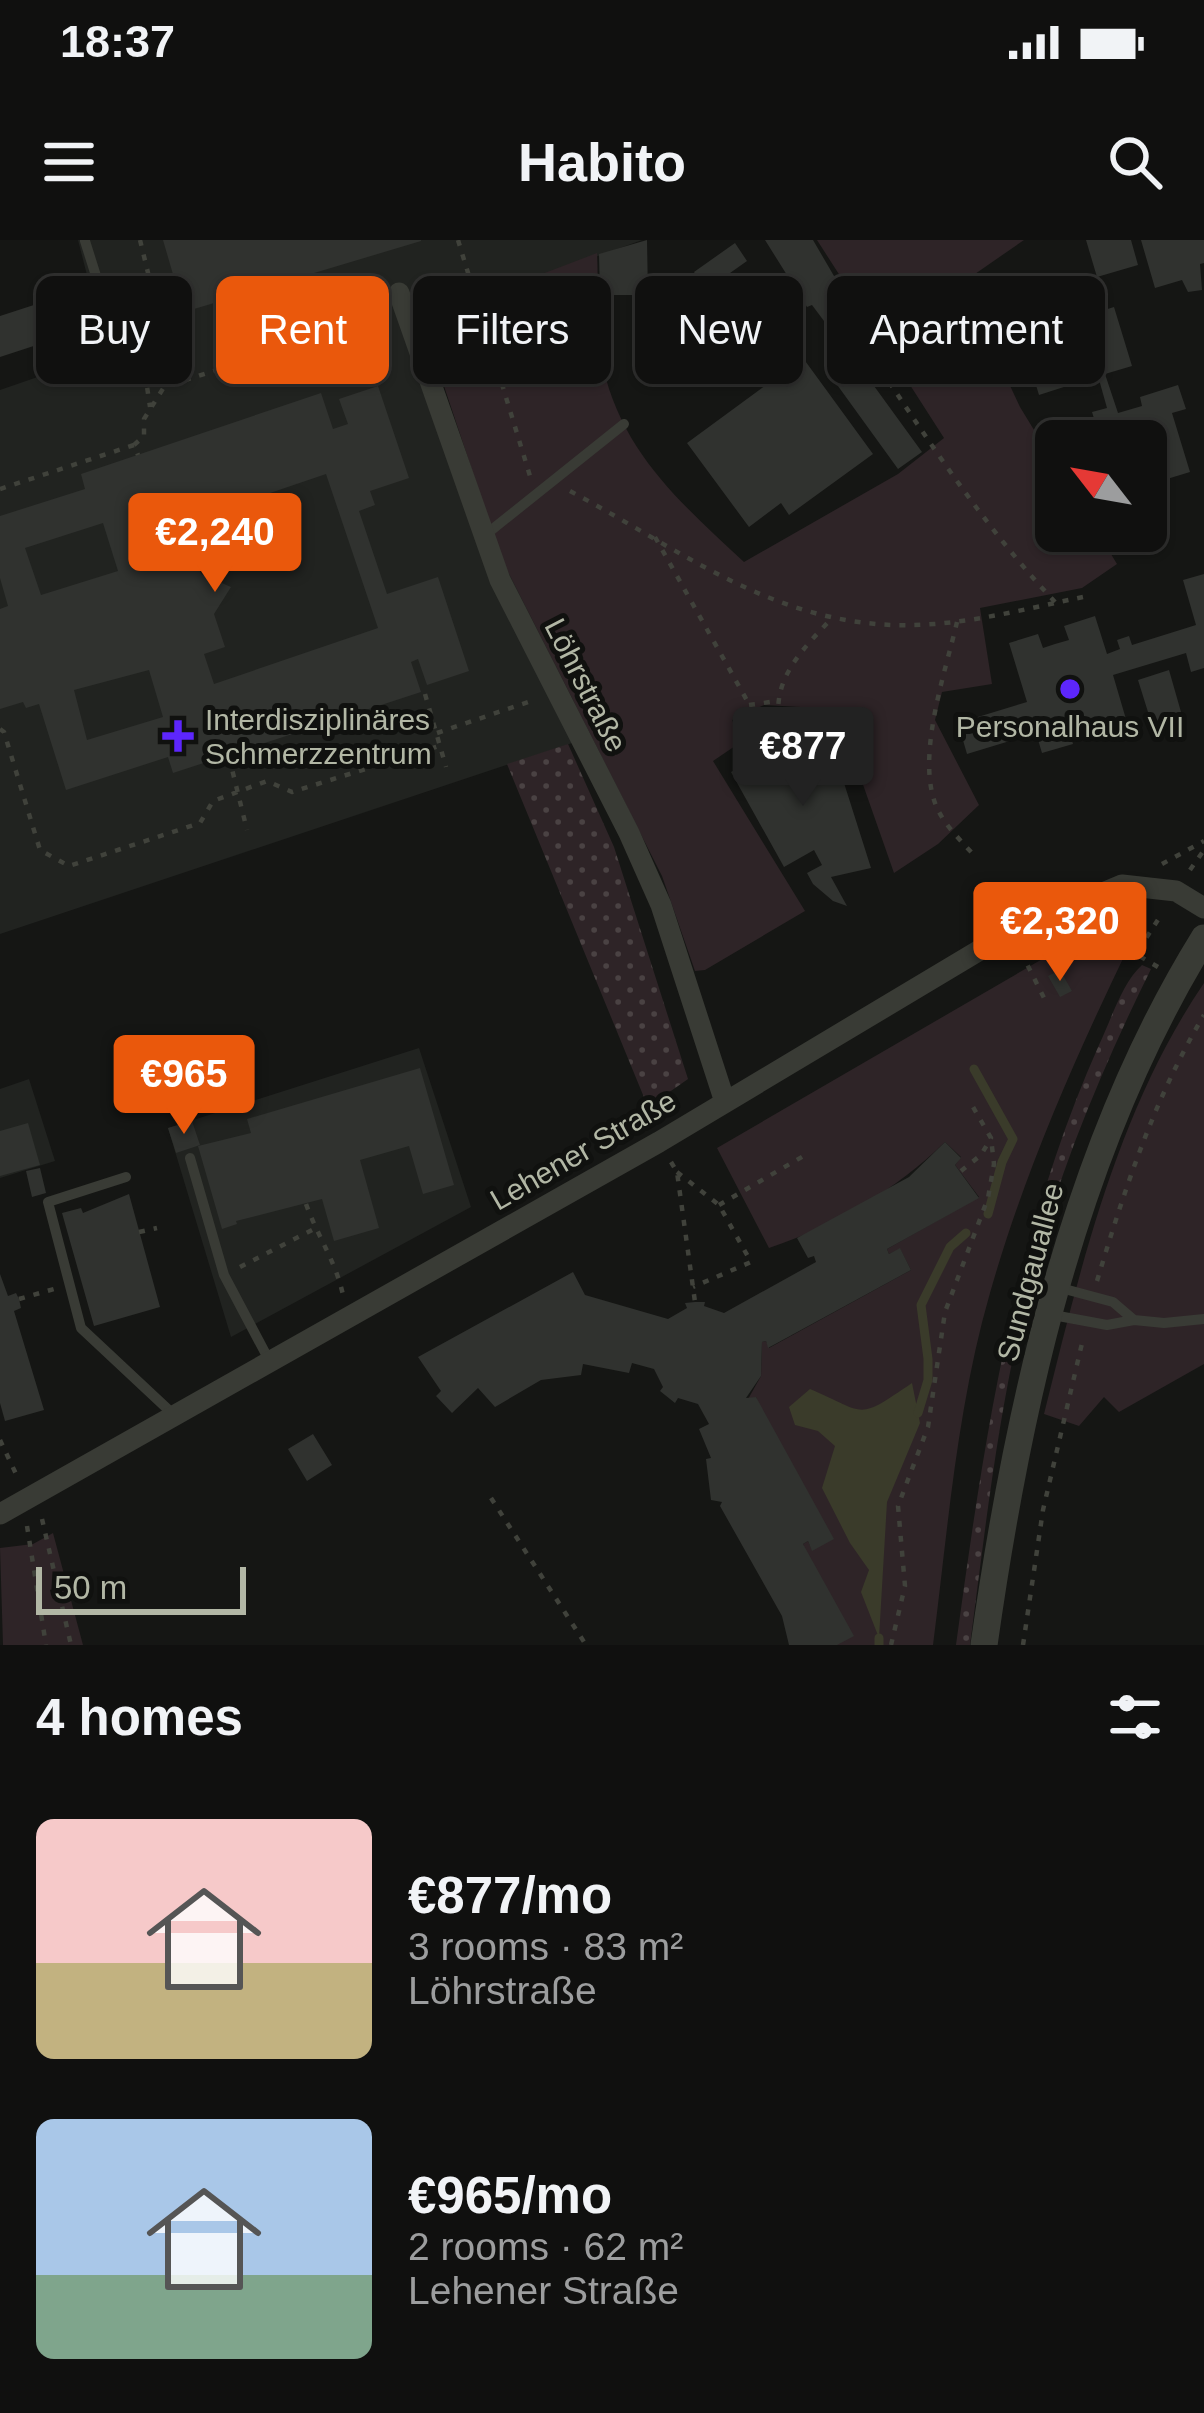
<!DOCTYPE html>
<html lang="en">
<head>
<meta charset="utf-8">
<style>
  body { margin:0; font-family:Helvetica,sans-serif; background:#1e1e1d; color:#f1f3f6; height:100vh; display:flex; flex-direction:column; font-size:45px; white-space:nowrap }
  * { box-sizing:border-box; margin:0 }
  p { font-size:39px; color:#9c9d9e }
  .icon { flex:none; width:66px; height:66px; fill:none; stroke:currentColor; stroke-width:2; stroke-linecap:round; stroke-linejoin:round }
  .map { position:relative; height:1405px; overflow:hidden }
  .side { display:flex; flex-direction:column; background:#10100f; flex:1 }
  .side>* { flex:none }
  .banner { position:absolute; left:36px; top:36px; width:1134px; height:108px; display:flex; gap:24px }
  .needle { width:78px; rotate:301deg }
  .buttons { position:absolute; left:1035px; top:180px; display:grid; gap:24px }
  .buttons a { display:grid; place-items:center; width:132px; height:132px; border-radius:18px; background:#10100f; box-shadow:0 3px 9px #0004,0 0 0 3px #30302f; font-size:60px }
  .scale { position:absolute; left:36px; bottom:30px; width:210px; box-sizing:border-box; padding-left:12px; border:6px solid #b2b7a5; border-top:0; font-size:33px; line-height:42px; white-space:nowrap; color:#b2b7a5; -webkit-text-stroke:9px #10110f; paint-order:stroke }
  .price { position:absolute; translate:-50% -102px; padding:0 27px; border-radius:12px; background:#ea580c; color:#fff; font-size:39px; line-height:78px; filter:drop-shadow(0 3px 6px #0008) }
  .price::after { content:''; position:absolute; left:50%; top:72px; width:36px; height:27px; margin-left:-18px; background:inherit; clip-path:polygon(0 0,100% 0,50% 100%) }
  .price.current { background:#222; color:#fff }
  ul { padding:0; list-style:none }
  li { display:flex; align-items:center; gap:36px; height:300px; padding:0 36px }
  li span { display:grid; place-items:center; flex:none; width:336px; height:240px; border-radius:18px; color:#555 }
  li>.icon { margin-inline-start:auto }
  span .icon { width:144px; height:144px; fill:#fffc; stroke-width:1 }
  li b { font-size:51px }
  h2 { display:flex; justify-content:space-between; align-items:center; height:144px; padding:0 36px; font-size:51px }
  .chip { padding:0 42px; border-radius:18px; background:#10100f; box-shadow:0 3px 9px #0004,0 0 0 3px #30302f; font-size:42px; line-height:108px }
  .chip.current { background:#ea580c; color:#fff }
  .status { display:flex; justify-content:space-between; align-items:center; height:84px; padding:0 60px; background:#10100f; direction:ltr }
  .status svg { height:33px; fill:currentColor }
  header { display:flex; justify-content:space-between; align-items:center; height:156px; padding:0 36px; background:#10100f; font-size:54px; font-weight:600 }
  .map>svg:first-child { display:block }
  .built { fill:#212320 }
  .grass { fill:url(#grass-dots) }
  .green { fill:#2e2427 }
  .water { fill:#3a3b2a }
  .lines { fill:none; stroke-linecap:round; stroke-linejoin:round }
  .stream { stroke:#3a3b2a; stroke-width:9 }
  .building { fill:#30322f; fill-rule:evenodd }
  .path { stroke:#40423b; stroke-width:4.5; stroke-dasharray:6 9; stroke-linecap:butt }
  .service { stroke:#393b35; stroke-width:10 }
  .minor { stroke:#393b35; stroke-width:21 }
  .tertiary { stroke:#393b35; stroke-width:27 }
  .poi-dot { fill:#5d26fc; stroke:#10110f; stroke-width:4.5 }
  .labels { text-anchor:middle; dominant-baseline:central; stroke-width:10; stroke-linejoin:round; paint-order:stroke }
  .street-label { font-size:30px; fill:#b2b7a5; stroke:#10110f }
  .poi-label { font-size:30px; fill:#b2b7a5; stroke:#10110f; text-anchor:start }
</style>
</head>
<body>
<div class="status"><b>18:37</b><svg viewBox="0 0 49 12"><path d="M0 12V9h3v3zM5 12V6h3v6zM10 12V3h3v9zM15 12V0h3v12zM26 1h20v11H26zM47 4h2v5h-2z"/></svg></div>
<header><svg class="icon" aria-label="menu" viewBox="0 0 24 24"><path d="M4 6h16M4 12h16M4 18h16"/></svg>Habito<svg class="icon" aria-label="search" viewBox="0 0 24 24"><circle cx="10" cy="10" r="6"/><path d="M15 15l6 6"/></svg></header>
<div class="map">
<svg width="1204" height="1405" viewBox="0 0 1204 1405">
  <defs>
    <pattern id="grass-dots" width="8" height="8" patternUnits="userSpaceOnUse" patternTransform="scale(3)"><rect width="8" height="8" fill="#2e2427"/><path d="M2 2h.1M6 6h.1" fill="none" stroke="#4a4243" stroke-width="1.8" stroke-linecap="round"/></pattern>
  </defs>
  <rect width="100%" height="100%" fill="#151614"/>
  <path class="built" d="M78,0H642L422,80L481,267L590,497L0,694V150L107,113Z
    M419,808L471,967L231,1097L168,888Z
    M29,839L55,921L0,938V849Z"/>
  <path class="grass" d="M568,504L614,607L688,839L648,867L507,524Z
    M1142,725L1151,729C1102,828 1060,929 1032,1035C1000,1156 986,1282 970,1405H956C984,1200 1014,995 1099,805C1111,780 1122,743 1142,725Z"/>
  <path class="green" d="M817,0H1024L962,43L1020,167L1056,226V291H1097L1117,324L1082,348L980,368L992,444L942,452L935,480L979,565L938,604L894,633L847,499L808,507L800,467L764,465L732,480L741,502L713,521L805,671L705,730L695,731L662,636L502,320L422,80L597,13C599,49 595,91 603,127C623,214 682,264 744,322L898,234L944,198Z
    M1112,694L1129,699V706C1075,818 1024,933 990,1053C957,1167 948,1288 933,1405H837L803,1304L808,1301L812,1310L756,1157L747,1161L761,1136L762,1102L766,1101L769,1108L911,1030L900,1009L889,1014L887,1009L979,957L955,925L961,917L945,902C897,949 833,987 769,1008L717,908L1051,714Z
    M1204,743V1124L1119,1172L1104,1157L1079,1186L1044,1174C1081,1026 1117,871 1204,743Z
    M53,1293L83,1405H3L0,1308L33,1304Z"/>
  <path class="water" d="M912,1143L920,1183L887,1262L879,1398L861,1352L869,1330L850,1303L822,1248L835,1206L818,1191L795,1185L789,1167L810,1149C868,1174 856,1181 912,1143Z"/>
  <g class="lines">
    <path class="stream" d="M974,829L1013,899L1002,922L988,974
      M918,1173L928,1140V1119L921,1065L950,1007L966,993
      M879,1405V1398"/>
  </g>
  <path class="building" d="M163,0H421V1L184,72Z
    M647,0L648,55H600L599,14Z
    M765,0H813L841,48L838,50L857,76L833,93L812,65L807,67Z
    M1086,0H1131L1138,25L1097,37Z
    M1141,0H1204V23L1200,24L1202,50L1188,52L1182,40L1155,48Z
    M735,3L747,21L706,50L694,32Z
    M40,63L52,100L0,117V76Z
    M1114,67L1132,126L1105,134L1118,173L1142,166L1140,157L1178,145L1186,169L1172,173L1190,232L1167,239L1161,222L1146,227V201H1101L1092,172L1107,168L1098,136L1039,155L1021,96ZM1083,87L1095,128L1071,135L1059,94Z
    M71,90L78,115L66,119L59,94Z
    M853,117L922,212L898,229L830,135Z
    M803,118L873,214L789,275L781,263L749,287L687,203Z
    M378,146L409,238L370,251L375,265L359,271L387,354L438,337L469,431L427,445L418,419L411,422L421,452L173,533L168,517L66,550L39,464L26,468L23,462L0,469V369L8,366L0,338V276L85,249L81,234L321,153L333,189L348,184L339,159ZM326,234L378,388L214,444L204,414L225,407L214,374L231,347L201,334L191,305L166,313L159,291ZM103,283L118,331L41,355L25,308ZM149,430L163,477L87,500L74,450Z
    M1204,334V428L1191,432L1186,413L1113,435L1128,486L1099,495L1094,480L1068,487L1073,504L1042,513L1036,493L967,514L958,483L1027,462L1009,403L1038,394L1043,408L1055,404L1069,400L1064,386L1095,376L1107,414L1120,409L1117,400L1129,396L1132,405L1196,385L1183,340Z
    M1169,430L1183,479L1153,488L1138,440Z
    M787,479L805,535L838,524L871,628L831,637L847,666L833,661L813,644L807,633L822,625L814,610L784,627L731,532L762,515L766,523L772,520L751,481Z
    M1060,730L1072,751L1060,757L1048,736Z
    M420,828L454,945L423,954L409,906L360,920L379,988L334,1001L322,959L236,981L237,984L222,989L198,906L251,893L247,879Z
    M192,881L200,905L176,913L168,888Z
    M28,883L40,925L0,936V891Z
    M945,902L961,918L955,925L979,958L887,1009L889,1014L900,1008L911,1030L768,1108L766,1101L762,1102L761,1136L746,1158L756,1157L834,1299L812,1311L808,1301L803,1304L854,1396L837,1405H789L782,1376L720,1266L722,1262L711,1260L706,1219L711,1218L699,1189L709,1184L698,1164L678,1158L675,1163L660,1151L663,1147L654,1129L632,1123L629,1133L583,1124L581,1135L541,1140L495,1167L478,1148L452,1173L436,1156L441,1151L418,1117L573,1032L585,1055L668,1079L687,1068L685,1063L695,1062H705L704,1066L724,1073L816,1022L814,1016L808,1018L797,998L909,937Z
    M40,928L46,953L32,957L26,931Z
    M129,954L160,1067L94,1086L62,973L81,968L83,973Z
    M0,1034L8,1056L16,1053L19,1059L21,1068L14,1071L44,1170L5,1181L0,1163Z
    M313,1194L332,1225L307,1241L288,1209Z"/>
  <g class="lines">
    <path class="path" d="M140,0L150,41L179,75L190,117
      M458,0L530,236
      M856,92C918,185 978,280 1055,362
      M145,133L150,167
      M134,205L144,196V179L164,147L312,99L320,116L390,94
      M0,249L134,205L138,215
      M570,251C692,316 788,396 934,384C986,380 1038,366 1088,356
      M655,297L758,480
      M957,382C945,434 915,518 937,568C945,585 959,599 972,613
      M425,454L446,527
      M749,465L777,461
      M779,479C773,437 805,407 832,378
      M0,489L4,492L40,610L69,626L200,583L213,561L267,541L292,552L439,506
      M437,493L534,460
      M229,517L247,590
      M1162,624L1204,601
      M1190,630L1204,610
      M1021,712L1044,758
      M1158,727L1136,714L1161,675
      M671,922L677,932L695,1062
      M961,931L981,915L991,898L973,867
      M677,932L719,965L751,1022L693,1047
      M306,964C317,995 336,1022 343,1055
      M719,965L807,914
      M139,992L157,988
      M240,1027L314,989
      M1097,1041C1125,948 1154,859 1204,775
      M19,1059L54,1049
      M0,1200L16,1234
      M491,1258L586,1405
      M42,1279L71,1405
      M27,1286L46,1405
      M891,1405L905,1346L898,1266L928,1187L945,1072L988,958L994,924L991,898
      M1023,1405L1043,1270L1083,1099"/>
    <path class="service" d="M85,1L120,112L122,138
      M484,296L624,184
      M190,918L224,1035L269,1120
      M126,937L48,962L81,1088L174,1175
      M1057,1047L1113,1062L1134,1080
      M1053,1075L1107,1085L1134,1080L1164,1083L1204,1079"/>
    <path class="minor" d="M399,53L500,340L629,593L661,665L725,862
      M0,1274L659,902L1010,692L1122,645L1176,651L1204,668"/>
    <path class="tertiary" d="M984,1405C1018,1164 1075,906 1204,698"/>
  </g>
  <g class="poi-dot">
    <circle cx="1070" cy="449" r="12"/>
    <path d="M172 478h12v12h12v12h-12v12h-12v-12h-12v-12h12z"/>
  </g>
  <g class="labels">
    <g class="street-label">
      <text transform="translate(586 445) rotate(63)">Löhrstraße</text>
      <text transform="translate(583 910) rotate(-30)">Lehener Straße</text>
      <text transform="translate(1030 1032) rotate(-75)">Sundgauallee</text>
    </g>
    <g class="poi-label">
      <text x="205" y="479">Interdisziplinäres<tspan x="205" dy="34">Schmerzzentrum</tspan></text>
      <text x="1070" y="486" text-anchor="middle">Personalhaus VII</text>
    </g>
  </g>
</svg>
<div class="buttons">
<a><svg class="needle" viewBox="-14 -14 28 28"><path d="M0-13l5 13h-10z" fill="#e53935"/><path d="M0 13l5-13h-10z" fill="#9c9d9e"/></svg></a>
</div>
<div class="scale">50 m</div>
<b class="price" style="left:215px;top:355px">€2,240</b>
<b class="price current" style="left:803px;top:569px">€877</b>
<b class="price" style="left:1060px;top:744px">€2,320</b>
<b class="price" style="left:184px;top:897px">€965</b>
<div class="banner">
<a class="chip">Buy</a>
<a class="chip current">Rent</a>
<a class="chip">Filters</a>
<a class="chip">New</a>
<a class="chip">Apartment</a>
</div>
</div>
<section class="side">
<h2>4 homes<svg class="icon" aria-label="filters" viewBox="0 0 24 24"><path d="M4 7h16M4 17h16"/><circle cx="9" cy="7" r="2"/><circle cx="15" cy="17" r="2"/></svg></h2>
<ul>
<li><span style="background:linear-gradient(#f6c9c9 60%,#c2b280 0)"><svg class="icon" aria-label="home" viewBox="0 0 24 24"><path d="M3 11l9-7 9 7M6 9v11h12V9"/></svg></span><div><b>€877/mo</b><p>3 rooms · 83 m²</p><p>Löhrstraße</p></div></li>
<li><span style="background:linear-gradient(#a9c7e8 65%,#7fa58c 0)"><svg class="icon" aria-label="home" viewBox="0 0 24 24"><path d="M3 11l9-7 9 7M6 9v11h12V9"/></svg></span><div><b>€965/mo</b><p>2 rooms · 62 m²</p><p>Lehener Straße</p></div></li>
</ul>
</section>
</body>
</html>
